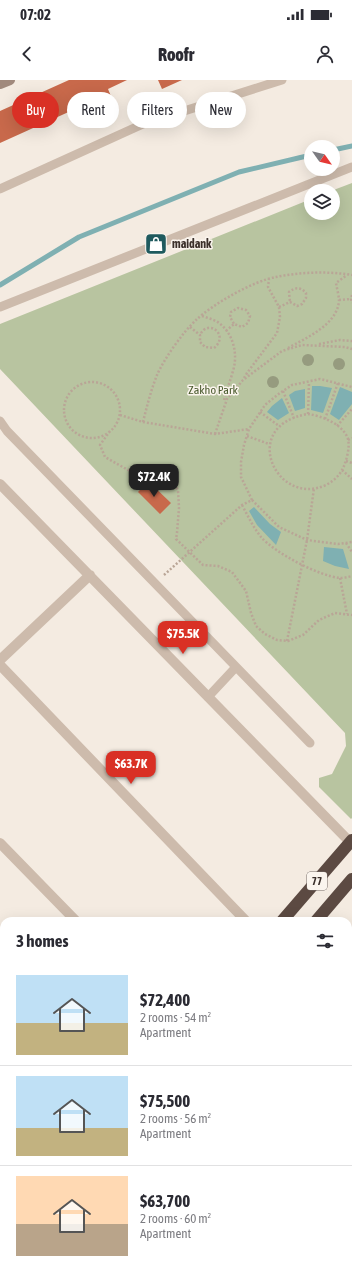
<!DOCTYPE html>
<html lang="en">
<head>
<meta charset="utf-8">
<style>
  body { margin:0; font-family:"Asap Condensed",sans-serif; background:#f2f2f3; color:#2b2b33; height:100vh; display:flex; flex-direction:column; font-size:15px; white-space:nowrap }
  * { box-sizing:border-box; margin:0 }
  p { font-size:13px; color:#7c7c81 }
  .icon { flex:none; width:22px; height:22px; fill:none; stroke:currentColor; stroke-width:2; stroke-linecap:round; stroke-linejoin:round }
  .map { position:relative; flex:1; overflow:hidden }
  .drawer { position:absolute; left:0px; top:837px; width:352px; height:356px; display:flex; flex-direction:column; background:#fff; border-radius:12px 12px 0 0; box-shadow:0 4px 16px #0002 }
  .drawer>* { flex:none }
  .guide { position:absolute; left:12px; top:12px; width:328px; height:36px; display:flex; gap:8px }
  .needle { width:26px; rotate:124deg }
  .controls { position:absolute; left:304px; top:60px; display:grid; gap:8px }
  .controls a { display:grid; place-items:center; width:36px; height:36px; border-radius:50%; background:#fff; box-shadow:0 4px 16px #0002; font-size:20px }
  .price { position:absolute; translate:-50% -34px; padding:0 9px; border-radius:8px; background:#d93025; color:#fff; font-size:13px; line-height:26px; filter:drop-shadow(0 1px 2px #0008) }
  .price::after { content:''; position:absolute; left:50%; top:24px; width:12px; height:9px; margin-left:-6px; background:inherit; clip-path:polygon(0 0,100% 0,50% 100%) }
  .price.on { background:#222; color:#fff }
  ul { padding:0; list-style:none }
  li { display:flex; align-items:center; gap:12px; height:100px; padding:0 16px }
  li+li { border-top:1px solid #e1e1e2 }
  li span { display:grid; place-items:center; flex:none; width:112px; height:80px; border-radius:0px; color:#555 }
  li>.icon { margin-inline-start:auto }
  span .icon { width:48px; height:48px; fill:#fffc; stroke-width:1 }
  li b { font-size:17px }
  h2 { display:flex; justify-content:space-between; align-items:center; height:48px; padding:0 16px; font-size:17px }
  .chip { padding:0 14px; border-radius:18px; background:#fff; box-shadow:0 4px 16px #0002; font-size:14px; line-height:36px }
  .chip.on { background:#d93025; color:#fff }
  .status { display:flex; justify-content:space-between; align-items:center; height:28px; padding:0 20px; background:#fff; direction:ltr }
  .status svg { height:11px; fill:currentColor }
  header { display:flex; justify-content:space-between; align-items:center; height:52px; padding:0 16px; background:#fff; font-size:18px; font-weight:800 }
  .map>svg:first-child { display:block }
  .green { fill:#b8c4a0 }
  .water { fill:#7fb0b2 }
  .lines { fill:none; stroke-linecap:round; stroke-linejoin:round }
  .stream { stroke:#7fb0b2; stroke-width:5 }
  .building { fill:#c8694b }
  .path { stroke:#b9a596; stroke-width:2.5; stroke-dasharray:2 2; stroke-linecap:butt }
  .lane { stroke:#cdbbac; stroke-width:9 }
  .street { stroke:#cdbbac; stroke-width:10 }
  .secondary { stroke:#a18a7d; stroke-width:10 }
  .highway { stroke:#5c4a42; stroke-width:12 }
  .tree { fill:#969b7f }
  .labels { text-anchor:middle; dominant-baseline:central; stroke-width:3; stroke-linejoin:round; paint-order:stroke }
  .shield { fill:#fbf5ee; stroke:#756b66; stroke-width:1 }
  .shield-label { font-size:11px; font-weight:bold; fill:#3b302b }
  .poi-label { font-size:12px; font-weight:bold; fill:#3b302b; stroke:#fbf5ee; text-anchor:start }
  .park-label { font-size:12px; fill:#4a5a2e; stroke:#fbf5ee }
</style>
</head>
<body>
<div class="status"><b>07:02</b><svg viewBox="0 0 49 12"><path d="M0 12V9h3v3zM5 12V6h3v6zM10 12V3h3v9zM15 12V0h3v12zM26 1h20v11H26zM47 4h2v5h-2z"/></svg></div>
<header><svg class="icon" aria-label="back" viewBox="0 0 24 24"><path d="M15 5l-7 7 7 7"/></svg>Roofr<svg class="icon" aria-label="person" viewBox="0 0 24 24"><circle cx="12" cy="8" r="4"/><path d="M4 21q1-7 8-7t8 7"/></svg></header>
<div class="map">
<svg width="352" height="1193" viewBox="0 0 352 1193">
  <rect width="100%" height="100%" fill="#f4ebe1"/>
  <path class="green" d="M352,103V738L351,739L319,707V698L332,694L346,666L345,653L0,289V244L311,119V133H333V111H331Z"/>
  <path class="water" d="M312,306H320L332,308L323,333L311,330Z
    M340,307L352,312V324L339,340L330,334Z
    M305,309V328L295,331L289,315L295,311Z
    M282,318L289,333L278,340L267,332L272,326Z
    M254,427L270,444L281,452L276,465L257,445L249,431Z
    M324,467L343,469L349,489L335,486L323,481Z"/>
  <g class="lines">
    <path class="stream" d="M333,70L352,66
      M0,205L79,157L239,92L311,75"/>
  </g>
  <path class="building" d="M69,0H127L108,9L113,21L104,25L106,30L79,42L73,30L0,63V31Z
    M158,0H182L162,9Z
    M148,401L171,423L160,434L138,412Z
    M348,1015L352,1018V1042L348,1048Z
    M130,1189H192L197,1193H128Z"/>
  <g class="lines">
    <path class="path" d="M352,215L351,219L352,223
      M339,220L351,219
      M279,227L290,222L297,226L302,224L306,218V213C301,207 295,207 289,212L290,222
      M202,236C208,238 215,240 219,243C234,254 238,275 233,291C230,302 226,311 224,321
      M190,247L200,255V262L205,267L214,268C230,255 208,238 200,255
      M226,251L234,244L242,247L248,243L250,236L246,230L238,228L231,232L230,237L234,244
      M319,264L340,260L352,261
      M288,268C306,258 337,245 339,221C339,216 337,209 336,203L347,195
      M244,298L247,293L277,253L280,237L279,227L268,207L269,199
      M64 330a28 28 0 1 1 56 0a28 28 0 1 1-56 0Z
      M283,311L294,338
      M260,332L279,346
      M308,334C322,336 343,344 348,359C350,367 347,378 344,386C341,394 334,401 326,405C276,428 238,345 308,334Z
      M308,334L309,302
      M120,335L143,342L215,354L249,349
      M325,339L338,303
      M143,342C147,326 151,310 157,295C164,279 183,252 196,240C213,224 253,201 276,197C301,192 327,191 352,195
      M337,346L352,329
      M110,351L100,365L105,377L128,390H152L165,395L172,400L178,410L179,428L177,453L176,459L203,485L218,486L232,492L246,511L251,533L256,546L265,554L277,560L288,561L303,555L319,540L335,533L352,535
      M215,354L227,319L243,300L282,271L302,265L345,267L352,269
      M247,356L269,364
      M348,360L352,358
      M346,381L352,383
      M342,390L352,399
      M252,420L279,447L307,460L338,464L352,462
      M242,425C248,436 253,447 261,457C275,473 319,496 340,498C344,498 348,497 352,496
      M346,463L352,472
      M164,495L242,425L252,420L241,397V382L244,365L249,349L265,325L280,313L292,305L320,299L352,307
      M340,498L347,534
      M287,561L307,460L314,408"/>
    <path class="lane" d="M0,109L143,44L282,0
      M0,227L352,87
      M0,341L7,351L310,663
      M208,617L236,587"/>
    <path class="street" d="M0,404L350,762
      M0,580L90,495
      M0,585L246,841
      M0,763L76,841
      M0,938L4,942
      M348,964L352,960
      M348,996L352,999
      M348,1097L352,1092
      M0,1131L4,1135
      M307,1189L311,1193
      M208,1193L210,1189
      M288,1193V1189"/>
    <path class="secondary" d="M0,4L10,0"/>
    <path class="highway" d="M282,841L352,760
      M316,841L352,799
      M58,1193L59,1189
      M97,1193L98,1189"/>
  </g>
  <g class="tree">
    <circle cx="308" cy="280" r="6"/>
    <circle cx="339" cy="284" r="6"/>
    <circle cx="273" cy="302" r="6"/>
  </g>
  <defs>
    <g id="shop-square" transform="scale(1.15)"><rect x="-9" y="-9" width="18" height="18" rx="4" fill="#1f5a5e" stroke="#fbf5ee"/><path d="M-5-2.5h2.3a2.7 3.5 0 0 1 5.4 0H5L5.5 6h-11ZM-1.5-2.5h3a1.5 2.3 0 0 0-3 0Z" fill="#fff"/></g>
  </defs>
  <g fill-rule="evenodd">
    <use href="#shop-square" x="156" y="164"/>
  </g>
  <g class="labels">
    <rect class="shield" x="307" y="792" width="20" height="18" rx="3"/>
    <g class="shield-label">
      <text x="317" y="801">77</text>
    </g>
    <g class="poi-label">
      <text x="172" y="164">maidank</text>
    </g>
    <g class="park-label">
      <text x="213" y="310">Zakho Park</text>
    </g>
  </g>
</svg>
<div class="controls">
<a><svg class="needle" viewBox="-14 -14 28 28"><path d="M0-13l5 13h-10z" fill="#e53935"/><path d="M0 13l5-13h-10z" fill="#7c7c81"/></svg></a>
<a><svg class="icon" aria-label="layers" viewBox="0 0 24 24"><path d="M12 4l9 5-9 5-9-5zM3 14l9 5 9-5"/></svg></a>
</div>
<b class="price on" style="left:154px;top:418px">$72.4K</b>
<b class="price" style="left:183px;top:575px">$75.5K</b>
<b class="price" style="left:131px;top:705px">$63.7K</b>
<div class="guide">
<a class="chip on">Buy</a>
<a class="chip">Rent</a>
<a class="chip">Filters</a>
<a class="chip">New</a>
</div>
<section class="drawer">
<h2>3 homes<svg class="icon" aria-label="filters" viewBox="0 0 24 24"><path d="M4 7h16M4 17h16"/><circle cx="9" cy="7" r="2"/><circle cx="15" cy="17" r="2"/></svg></h2>
<ul>
<li><span style="background:linear-gradient(#bfe0f5 60%,#c2b280 0)"><svg class="icon" aria-label="home" viewBox="0 0 24 24"><path d="M3 11l9-7 9 7M6 9v11h12V9"/></svg></span><div><b>$72,400</b><p>2 rooms · 54 m²</p><p>Apartment</p></div></li>
<li><span style="background:linear-gradient(#bfe0f5 65%,#c2b280 0)"><svg class="icon" aria-label="home" viewBox="0 0 24 24"><path d="M3 11l9-7 9 7M6 9v11h12V9"/></svg></span><div><b>$75,500</b><p>2 rooms · 56 m²</p><p>Apartment</p></div></li>
<li><span style="background:linear-gradient(#ffd9b3 60%,#b9a48a 0)"><svg class="icon" aria-label="home" viewBox="0 0 24 24"><path d="M3 11l9-7 9 7M6 9v11h12V9"/></svg></span><div><b>$63,700</b><p>2 rooms · 60 m²</p><p>Apartment</p></div></li>
</ul>
</section>
</div>
</body>
</html>
